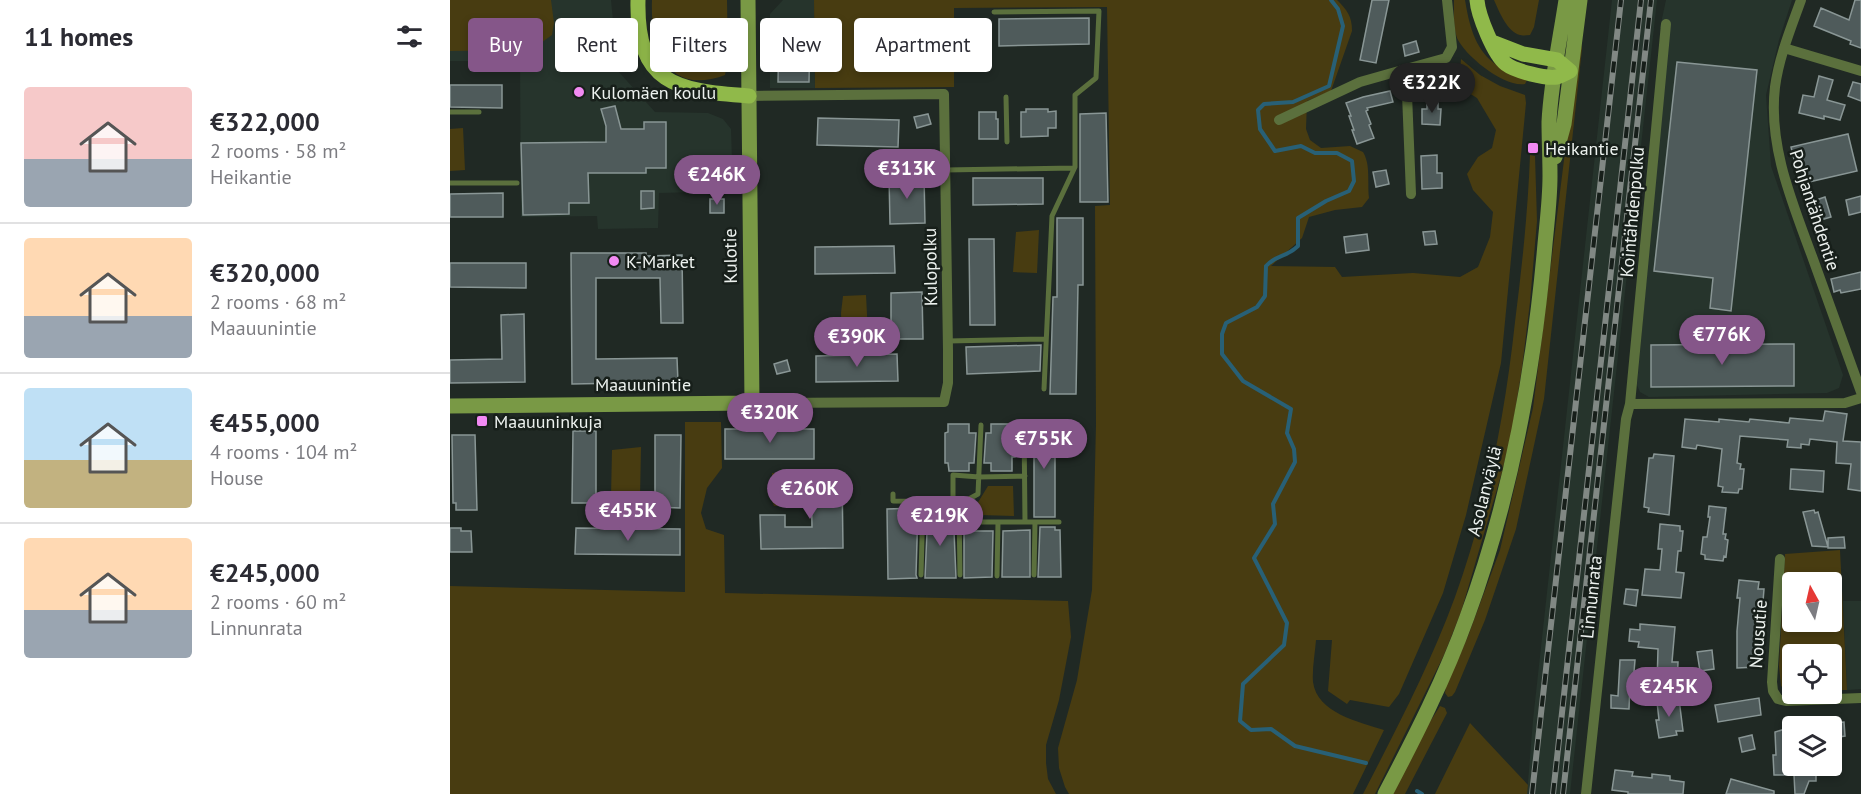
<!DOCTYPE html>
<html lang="en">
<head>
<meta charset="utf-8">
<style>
  body { margin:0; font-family:"PT Sans",sans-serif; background:#f2f2f3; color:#2b2b33; height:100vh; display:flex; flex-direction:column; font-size:22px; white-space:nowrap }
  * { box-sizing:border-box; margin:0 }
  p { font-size:20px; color:#7c7c81 }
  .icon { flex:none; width:33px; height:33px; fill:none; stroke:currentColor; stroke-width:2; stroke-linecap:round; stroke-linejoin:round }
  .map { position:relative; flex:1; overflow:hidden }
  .panel { display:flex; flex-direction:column; background:#fff; width:450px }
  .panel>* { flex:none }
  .hud { position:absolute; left:18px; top:18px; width:570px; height:54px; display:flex; gap:12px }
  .needle { width:39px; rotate:352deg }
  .controls { position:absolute; left:1332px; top:572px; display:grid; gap:12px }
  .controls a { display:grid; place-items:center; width:60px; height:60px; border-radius:6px; background:#fff; box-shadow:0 3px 9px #0003; font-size:30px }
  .price { position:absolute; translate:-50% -51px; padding:0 14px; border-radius:21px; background:#855689; color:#fff; font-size:20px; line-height:39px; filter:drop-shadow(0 2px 3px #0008) }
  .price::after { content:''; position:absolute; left:50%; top:36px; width:18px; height:14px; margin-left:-9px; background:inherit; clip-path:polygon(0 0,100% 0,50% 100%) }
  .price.selected { background:#222; color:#fff }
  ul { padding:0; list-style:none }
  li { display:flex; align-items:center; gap:18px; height:150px; padding:0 24px }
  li+li { border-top:2px solid #e1e1e2 }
  li span { display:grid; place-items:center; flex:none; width:168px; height:120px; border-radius:6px; color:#555 }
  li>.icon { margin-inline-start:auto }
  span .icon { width:72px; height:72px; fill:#fffc; stroke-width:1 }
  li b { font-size:26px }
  h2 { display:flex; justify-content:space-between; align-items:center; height:72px; padding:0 24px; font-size:26px }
  .chip { padding:0 21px; border-radius:6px; background:#fff; box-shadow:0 3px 9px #0003; font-size:21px; line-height:54px }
  .chip.selected { background:#855689; color:#fff }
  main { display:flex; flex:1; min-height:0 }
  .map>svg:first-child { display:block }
  .built { fill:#26342c }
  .green { fill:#483c11; fill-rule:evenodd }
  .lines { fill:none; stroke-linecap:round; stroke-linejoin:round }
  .stream { stroke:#286076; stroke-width:4 }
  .building { fill:#4f5b5b; stroke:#899695; stroke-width:1.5 }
  .lane { stroke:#5b703d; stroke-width:5 }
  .street { stroke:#5b703d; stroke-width:10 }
  .secondary { stroke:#799945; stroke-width:15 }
  .primary { stroke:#90b94a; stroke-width:15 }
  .rail-casing { stroke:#818884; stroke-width:6 }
  .rail { stroke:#171f1a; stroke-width:4; stroke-dasharray:11; stroke-linecap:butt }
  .poi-dot { fill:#f28af3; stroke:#171f1a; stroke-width:2 }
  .labels { text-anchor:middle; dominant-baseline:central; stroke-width:5; stroke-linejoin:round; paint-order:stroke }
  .poi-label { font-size:18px; fill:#edf2ef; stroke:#171f1a; text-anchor:start }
  .street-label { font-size:18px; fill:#edf2ef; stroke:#171f1a }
</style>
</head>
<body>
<main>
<section class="panel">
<h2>11 homes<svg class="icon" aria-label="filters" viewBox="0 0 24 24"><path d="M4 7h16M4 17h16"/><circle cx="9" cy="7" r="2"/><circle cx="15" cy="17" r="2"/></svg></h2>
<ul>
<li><span style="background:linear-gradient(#f6c9c9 60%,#9aa5b1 0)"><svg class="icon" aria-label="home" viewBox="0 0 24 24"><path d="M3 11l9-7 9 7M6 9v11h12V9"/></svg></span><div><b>€322,000</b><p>2 rooms · 58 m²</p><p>Heikantie</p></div></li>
<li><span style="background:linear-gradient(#ffd9b3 65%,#9aa5b1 0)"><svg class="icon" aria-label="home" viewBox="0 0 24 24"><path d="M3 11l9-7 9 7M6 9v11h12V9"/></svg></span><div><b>€320,000</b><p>2 rooms · 68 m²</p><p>Maauunintie</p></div></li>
<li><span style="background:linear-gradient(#bfe0f5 60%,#c2b280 0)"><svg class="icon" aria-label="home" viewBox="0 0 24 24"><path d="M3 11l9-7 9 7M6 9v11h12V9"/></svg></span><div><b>€455,000</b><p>4 rooms · 104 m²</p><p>House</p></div></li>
<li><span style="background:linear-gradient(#ffd9b3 60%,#9aa5b1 0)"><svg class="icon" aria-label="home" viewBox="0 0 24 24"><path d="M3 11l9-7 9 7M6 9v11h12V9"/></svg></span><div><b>€245,000</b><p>2 rooms · 60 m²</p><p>Linnunrata</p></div></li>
</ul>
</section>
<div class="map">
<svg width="1411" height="794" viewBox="0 0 1411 794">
  <rect width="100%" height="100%" fill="#202924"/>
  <path class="built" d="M0,0H161L168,71L205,112L258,113L273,119L281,129L283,191L209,193L208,228L148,229L147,216L71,217L70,61H0Z
    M333,0H364L365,88H320V14Z
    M1162,0H1207L1120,794H1077L1083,720Z
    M1216,0H1342L1329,40L1316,95L1321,166L1393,375L1389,388L1377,393L1199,397L1190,392L1187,385L1219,29L1210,28Z
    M1393,601H1411V689L1397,690Z"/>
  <path class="green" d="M0,0H101L104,23L102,35L81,50L0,51Z
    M202,0H277L278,59L275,75C217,97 200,47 202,0Z
    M364,0H887C897,10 902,16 902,31L881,91L857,101L856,129L860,140L871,148L900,146L913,152C921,165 917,183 919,198L912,207L885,210L859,217L852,238L821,266L885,267L892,277L963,273L1010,277L1028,267L1040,237L1043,212L1023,190L1017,174L1028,157L1042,148L1046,130L1027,98L1009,87L1011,59L1030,75L1050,86L1075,95L1076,103L1051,363L1016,515L993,593L949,694L939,707L900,700L897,704L878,691L882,640H866C865,653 862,669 863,682C867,713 909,722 934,730L903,794H619L615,787L609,768L608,748L627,680L642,590L646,425L645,206L660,205L657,7L504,8V87L365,88Z
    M1004,0H1015C1019,23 1024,48 1044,63C1053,71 1067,74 1078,78L1075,84C1055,88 1015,56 1007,38C1003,27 1004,12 1004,0Z
    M1044,0H1089L1084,27L1080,35C1076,35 1073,36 1070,35C1057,32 1049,11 1044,0Z
    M1129,40L1131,42L1132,49L1094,399L1066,529L1035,620L1005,692L1002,696L998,697L995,693L996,686L1018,636L1050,550L1083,408Z
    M13,128L15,170L0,171V129Z
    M1080,155L1085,156L1087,221L1080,302L1072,368L1062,430L1052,472L1011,612L994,655L925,794H913C946,730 980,665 1005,597C1037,508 1055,415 1065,322C1072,267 1078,211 1080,155Z
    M589,230L587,273L563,272L566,232Z
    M416,295L418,334L392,336L391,313L393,296Z
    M235,422H271L272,468L257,488L251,513L256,529L274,535L275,593L618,601L621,637L609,700L596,745V763L598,779L606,794H0V586L235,592Z
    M191,447L190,497H161L162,450Z
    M322,473L341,474L342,506H324L322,501Z
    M538,486H563L564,516L530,515L527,504Z
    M1390,550L1397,690H1382V654H1342V691L1338,692L1331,686L1329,666L1335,554ZM1342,582H1382V621H1342Z
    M990,706L995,708L997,713L955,794H943L978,725Z
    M1020,723L1078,785L1077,794H985Z"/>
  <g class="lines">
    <path class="stream" d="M881,0L888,9L893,26L879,86L843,102L814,104L808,110L810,129L825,151L851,146L865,153H887L902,161L904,181L899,191L876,201L848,218V246C836,258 827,254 816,266L815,296L807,307L776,323L772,334V354L793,381L841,409L837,433L844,449L845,462L823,504L825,524L804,558L837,623L834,645L793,684L790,721L801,730L821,729L845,746L916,763
      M967,791L972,794"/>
  </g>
  <path class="building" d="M922,0H939L926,63L910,60Z
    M1405,0H1411V48L1400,44L1401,41L1364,26L1371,8L1399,20Z
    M639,18V44L549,46V19Z
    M329,31L360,32L359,82H328Z
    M966,41L969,52L955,56L953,45Z
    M1227,62L1307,70L1281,311L1260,308L1263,278L1204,271Z
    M1369,76L1383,80L1377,100L1395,105L1390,120L1374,116V119L1349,113L1353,95L1364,97Z
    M1403,82L1411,84V101L1398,96Z
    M0,85H52V108L0,107Z
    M940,91L943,102L917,108L918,110L916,111L921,124L919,125L924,138L907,144L902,130H904L899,116H901L896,103L913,97Z
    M977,101L988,102V109H991L990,125L972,124V109H977Z
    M165,106L171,129H194V122H216V168H196V173H138L139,203H119V214L73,215L71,143L156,142V126L151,109Z
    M576,109H598V112L606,111V128H598V136L571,137V112H576Z
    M529,112H546V119H548V139H529Z
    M656,113L658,202H630V114Z
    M478,114L481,124L467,128L464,117Z
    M368,118L449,120L448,147L367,145Z
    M1398,134L1407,171L1350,184L1341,147Z
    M987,155V173H992V188L972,189L971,156Z
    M936,170L939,184L926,187L923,172Z
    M439,176H474L475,223L440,224Z
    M523,178H593V204L523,205Z
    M191,191H204V208L191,209Z
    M53,193V217H0V194Z
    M1411,196V212L1399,215L1396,200Z
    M1375,197L1381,217L1364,222L1357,203Z
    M260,199H274V213H260Z
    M607,218H633V285H628L626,394H600L603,297H607Z
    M985,231L987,244L975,245L973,232Z
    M917,234L919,250L896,253L894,237Z
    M519,239H544L545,325H520Z
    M444,246L445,273L365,274V247Z
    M121,253H196V256L232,255L233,323H211L210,278H146V359L227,358L228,382L122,384Z
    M0,263H76V288L0,287Z
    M1411,272V289L1391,293L1390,290L1384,292L1381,279Z
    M472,292L473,339H441V293Z
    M74,314L75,382L0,383V360L52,359L51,315Z
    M1344,344V386L1201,387V345Z
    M591,345L590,371L517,374L516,347Z
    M447,354L448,381L366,382V356Z
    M337,360L340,371L327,374L324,364Z
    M1375,411L1397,414L1393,441L1411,442V491L1398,489L1401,464L1386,463L1387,442L1360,439L1359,445L1351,444V448L1337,447L1338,440L1290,436L1287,463L1291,464L1290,469H1294L1292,489H1289L1288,493L1272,492L1273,487L1268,486L1272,449L1247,445L1246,449L1232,447L1235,419L1269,422V419L1299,422L1300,419L1339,423L1340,418L1373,421Z
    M498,424H519V433H526L524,463H519V471H499L498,463H495V433L498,432Z
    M541,424H561V438H565V457H562V471H541V463H534L536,433H541Z
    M584,424H605V517H584Z
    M275,429H364V459H275Z
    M123,431H146V503H122Z
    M2,435H25L27,510H6V503H3Z
    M205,435H231L230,508L205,507Z
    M1204,454L1224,456L1219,515L1198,512L1199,508L1194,507L1199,458H1203Z
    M1341,469L1374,471L1373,492L1340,489Z
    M361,475H392L393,548L311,549L310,515H335V527H362Z
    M1259,506L1276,508L1273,534H1276L1275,539L1278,540L1276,557L1274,556L1273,561L1255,559V555L1251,554L1253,537H1257L1260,517H1258Z
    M468,508L466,575L467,578L438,579L437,509Z
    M478,508H496V531H504L506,578H475Z
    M1364,510L1365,513L1368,512L1378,547L1362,546L1353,512Z
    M1210,524L1230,526V531H1233L1231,551H1228L1226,572L1234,573L1231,598L1192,595L1195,569L1210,570L1212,549H1208Z
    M590,527H605V530H610L611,577H588Z
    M0,528H11V531H21L22,552H0Z
    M126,528L230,529V555L125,554Z
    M580,530V577H552L553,531Z
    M514,531H543L542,577L514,578Z
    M1394,537L1395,548H1378V538Z
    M1289,580L1309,582L1308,589H1314L1312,614L1308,613L1306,624L1307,667L1287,668V631L1290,598H1287Z
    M1176,589L1188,590L1186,606L1174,604Z
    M1190,624L1225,627L1222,662H1228L1227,685L1207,684L1208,649L1188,647L1189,642L1179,641L1180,629L1190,630Z
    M1262,650L1264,669L1250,671L1247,652Z
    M1170,660H1185L1183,684H1180L1179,709L1161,708V695L1168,696Z
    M1309,698L1311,715L1268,722L1265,705Z
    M1229,699L1233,731H1226L1227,735L1209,738L1206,720H1209L1207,702Z
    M1394,722L1395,736L1382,738V723Z
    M1342,727V765H1366V781H1359L1354,794H1345L1344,775H1324L1323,755H1326L1325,732Z
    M1302,735L1305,749L1292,752L1289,738Z
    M1165,770L1183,772L1182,776L1202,778V774L1220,776V780L1234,782L1233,794H1178V792L1162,790Z
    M1281,779L1324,791V794H1276Z"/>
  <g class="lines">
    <path class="lane" d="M544,12L649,11L646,78L625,95V167L602,216L594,389
      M556,97L557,142
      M0,112H29
      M495,170L624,168
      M0,183H67
      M498,341L595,339
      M574,424L575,522
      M443,494V501L507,502L520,522H609
      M503,502V475L529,477L575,476
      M508,505L528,494L531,425
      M509,508L510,575
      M471,575L473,501
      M584,575L585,522
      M547,576L548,522"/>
    <path class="street" d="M1351,0C1341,28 1329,57 1325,87C1318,147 1343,204 1363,259C1379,303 1395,347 1411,392
      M1334,48L1411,71
      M299,96L494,94L498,350V383L494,402L302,403
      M829,120L910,82L956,69
      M961,194L956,69L996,58L1002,47L997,0
      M1180,404L1395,403L1411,398
      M1330,559L1322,682L1323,691L1328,699L1336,701L1411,698
      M1136,794L1176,419L1180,404L1216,24"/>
    <path class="secondary" d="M1105,157L1114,124L1130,0
      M0,406L302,403L298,0
      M935,794C965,737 995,678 1017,617C1061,498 1084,370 1095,244C1097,222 1100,199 1100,176C1100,158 1099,140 1099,122C1101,81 1110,40 1116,0"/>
    <path class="primary" d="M188,0C186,84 226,91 299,96
      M1027,0C1028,15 1044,55 1056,64C1065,71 1096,79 1107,77C1111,76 1116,73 1120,71L1107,60L1073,54L1042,42"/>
    <g class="rail-casing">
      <path id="rail" d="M1082,794L1171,0
        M1103,794L1191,0
        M1113,794L1201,0"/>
    </g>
    <use href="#rail" class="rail"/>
  </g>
  <g class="poi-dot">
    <circle cx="129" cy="92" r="6"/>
    <rect x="1077" y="142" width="12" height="12" rx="3"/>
    <circle cx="164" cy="261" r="6"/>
    <rect x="26" y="415" width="12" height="12" rx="3"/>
  </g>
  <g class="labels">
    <g class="poi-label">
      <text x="141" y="92">Kulomäen koulu</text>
      <text x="1095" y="148">Heikantie</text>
      <text x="176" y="261">K-Market</text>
      <text x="44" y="421">Maauuninkuja</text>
    </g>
    <g class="street-label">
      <text transform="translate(1365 210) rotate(72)">Pohjantähdentie</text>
      <text transform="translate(1182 212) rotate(-85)">Kointähdenpolku</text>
      <text transform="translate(280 256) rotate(-91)">Kulotie</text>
      <text transform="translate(480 267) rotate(-91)">Kulopolku</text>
      <text x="193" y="384">Maauunintie</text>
      <text transform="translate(1034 491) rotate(-76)">Asolanväylä</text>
      <text transform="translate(1141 597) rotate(-84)">Linnunrata</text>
      <text transform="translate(1308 634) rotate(-86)">Nousutie</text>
    </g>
  </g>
</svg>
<div class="controls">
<a><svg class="needle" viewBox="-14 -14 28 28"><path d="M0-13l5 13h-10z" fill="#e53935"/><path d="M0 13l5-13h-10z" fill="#7c7c81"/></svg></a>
<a><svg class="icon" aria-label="locate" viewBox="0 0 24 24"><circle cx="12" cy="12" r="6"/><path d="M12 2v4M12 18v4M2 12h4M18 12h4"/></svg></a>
<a><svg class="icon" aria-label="layers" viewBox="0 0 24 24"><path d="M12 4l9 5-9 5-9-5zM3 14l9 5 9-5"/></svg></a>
</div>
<b class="price selected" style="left:982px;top:114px">€322K</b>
<b class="price" style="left:457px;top:200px">€313K</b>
<b class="price" style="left:267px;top:206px">€246K</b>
<b class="price" style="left:1272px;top:366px">€776K</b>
<b class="price" style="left:407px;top:368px">€390K</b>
<b class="price" style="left:320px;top:444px">€320K</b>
<b class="price" style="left:594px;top:470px">€755K</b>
<b class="price" style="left:360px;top:520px">€260K</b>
<b class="price" style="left:178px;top:542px">€455K</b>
<b class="price" style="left:490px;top:547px">€219K</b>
<b class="price" style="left:1219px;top:718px">€245K</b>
<div class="hud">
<a class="chip selected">Buy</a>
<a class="chip">Rent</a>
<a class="chip">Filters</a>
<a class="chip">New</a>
<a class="chip">Apartment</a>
</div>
</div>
</main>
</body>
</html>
